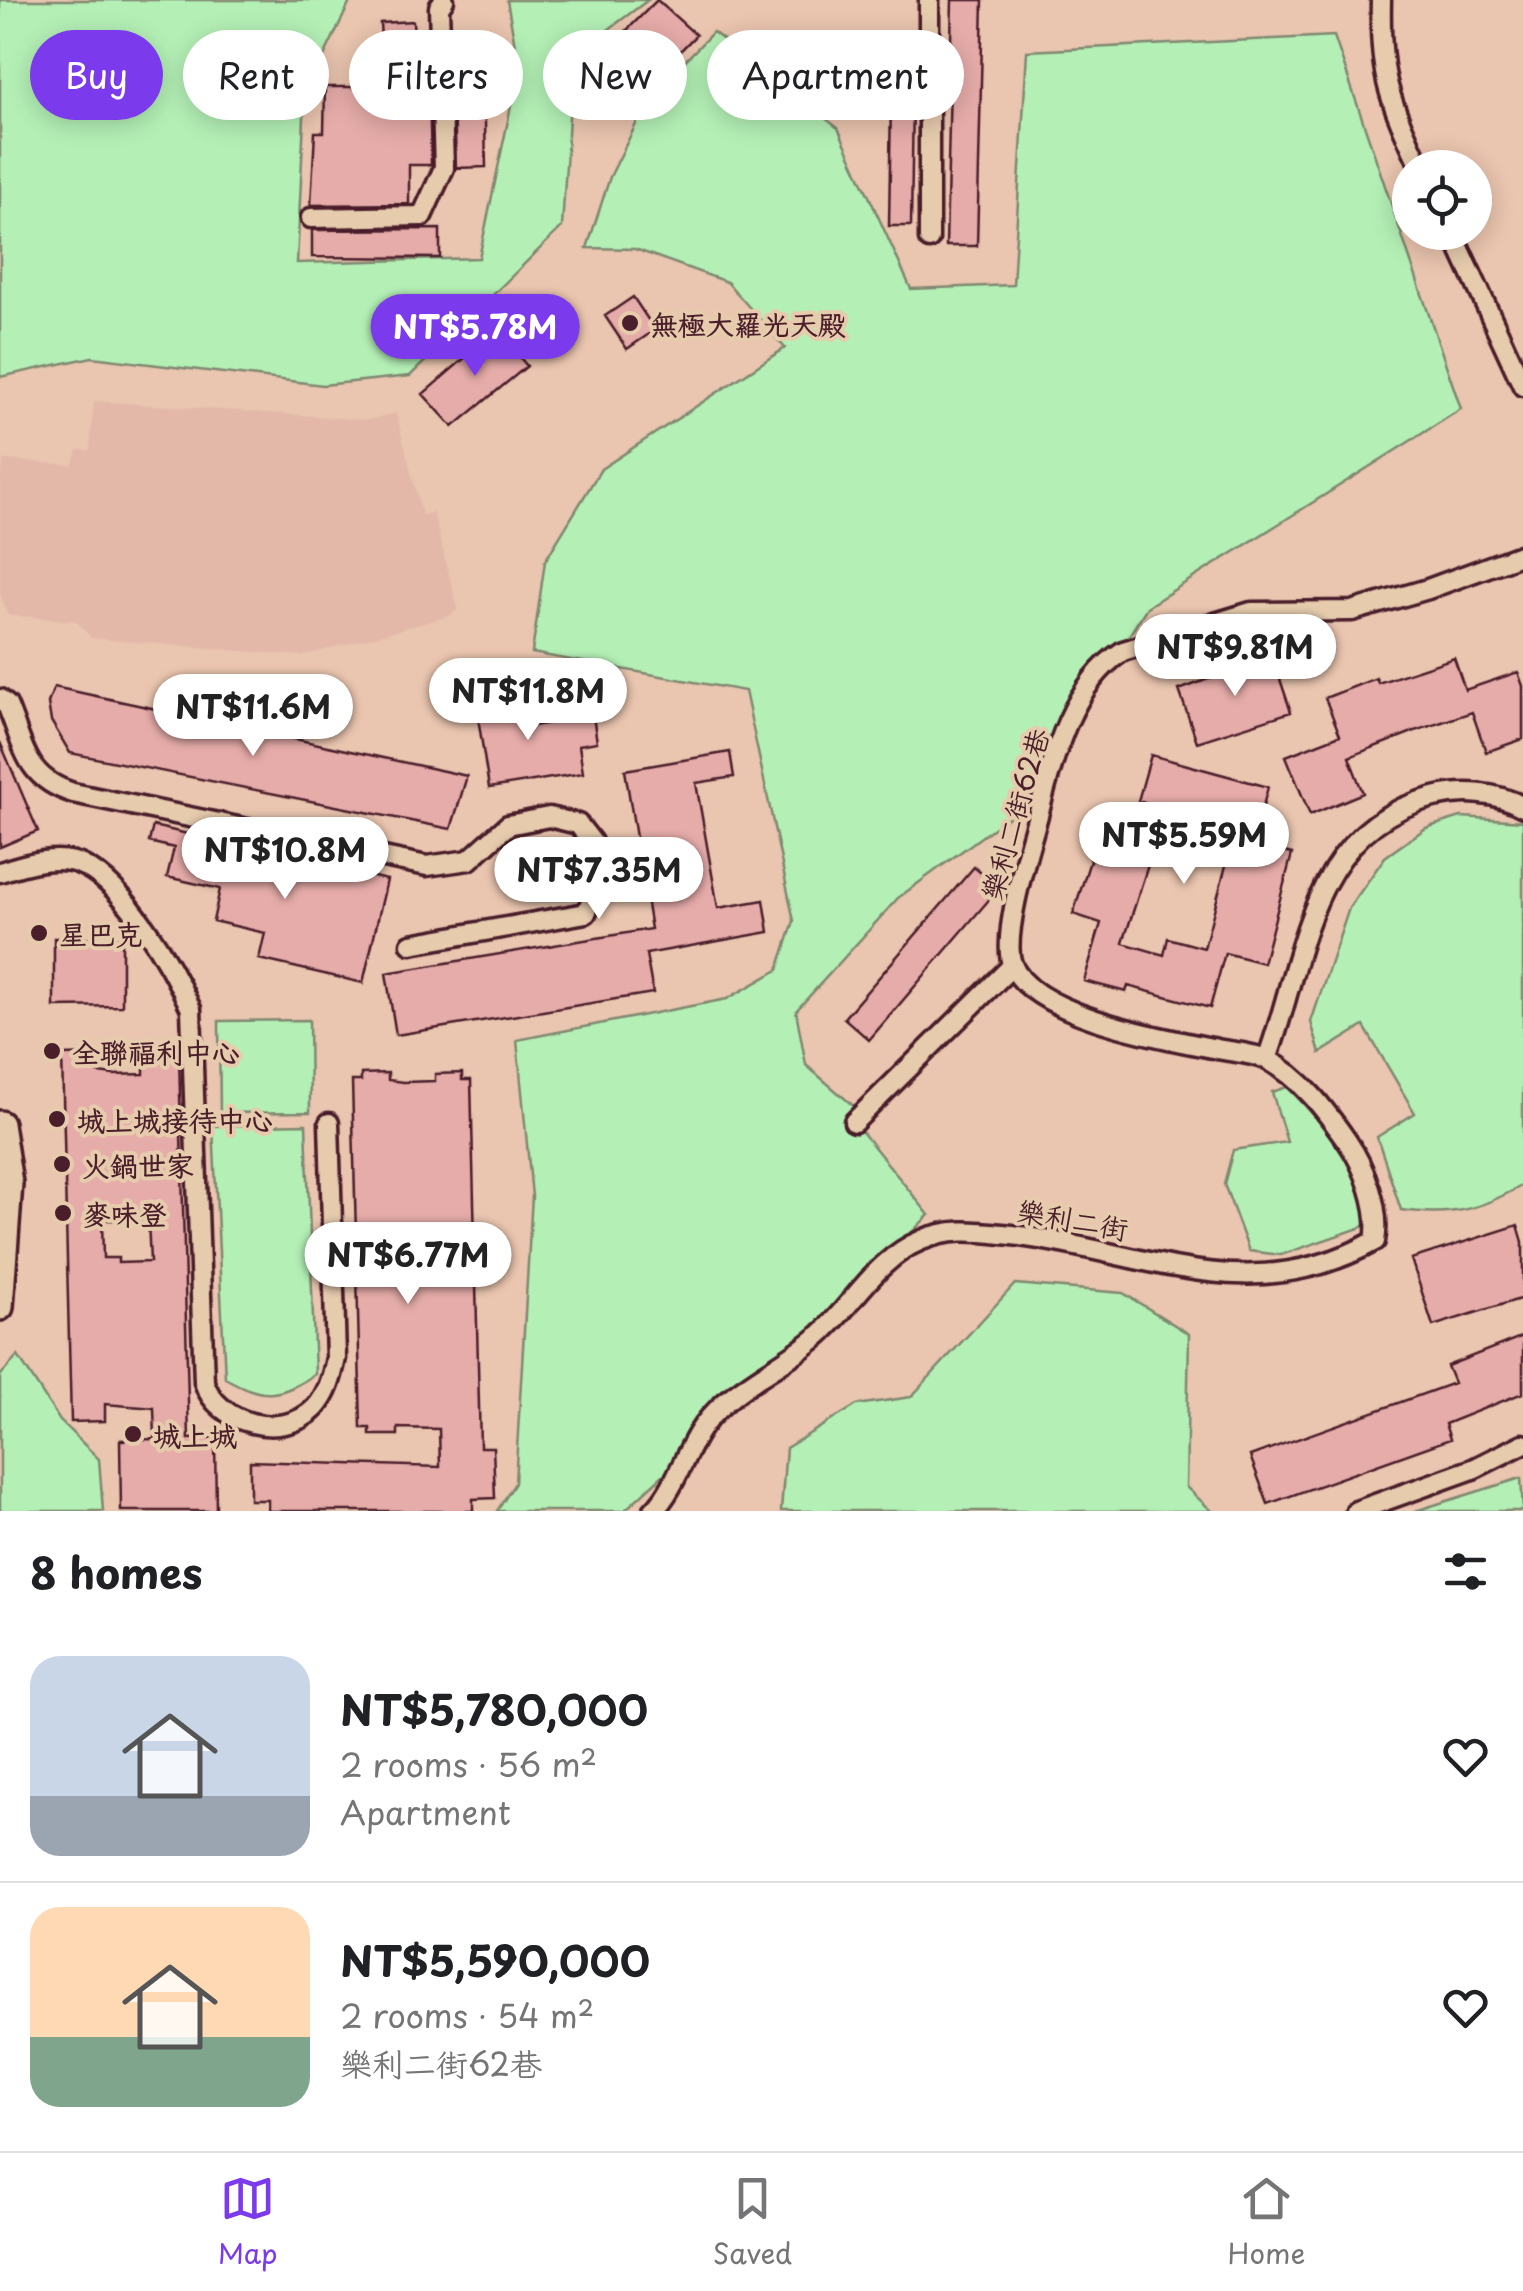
<!DOCTYPE html>
<html lang="en">
<head>
<meta charset="utf-8">
<style>
  body { margin:0; font-family:"Playpen Sans","LXGW WenKai TC",sans-serif; background:#f2f2f2; color:#202124; height:100vh; display:flex; flex-direction:column; font-size:38px; white-space:nowrap }
  * { box-sizing:border-box; margin:0 }
  p { font-size:32px; color:#757577 }
  .icon { flex:none; width:55px; height:55px; fill:none; stroke:currentColor; stroke-width:2; stroke-linecap:round; stroke-linejoin:round }
  .map { position:relative; height:1511px; overflow:hidden }
  .drawer { display:flex; flex-direction:column; background:#fff; flex:1 }
  .drawer>* { flex:none }
  .top-card { position:absolute; left:30px; top:30px; width:1000px; height:90px; display:flex; gap:20px }
  .tools { position:absolute; left:1392px; top:150px; display:grid; gap:20px }
  .tools a { display:grid; place-items:center; width:100px; height:100px; border-radius:50%; background:#fff; box-shadow:0 5px 25px #0003; font-size:50px }
  .price { position:absolute; translate:-50% -85px; padding:0 22px; border-radius:35px; background:#fff; color:#222; font-size:32px; line-height:65px; filter:drop-shadow(0 2px 5px #0008) }
  .price::after { content:''; position:absolute; left:50%; top:60px; width:30px; height:22px; margin-left:-15px; background:inherit; clip-path:polygon(0 0,100% 0,50% 100%) }
  .price.active { background:#7c3aed; color:#fff }
  ul { padding:0; list-style:none }
  li { display:flex; align-items:center; gap:30px; height:250px; padding:0 30px }
  li+li { border-top:2px solid #e0e0e0 }
  li span { display:grid; place-items:center; flex:none; width:280px; height:200px; border-radius:30px; color:#555 }
  li>.icon { margin-inline-start:auto }
  span .icon { width:120px; height:120px; fill:#fffc; stroke-width:1 }
  li b { font-size:42px }
  h2 { display:flex; justify-content:space-between; align-items:center; height:120px; padding:0 30px; font-size:42px }
  .pill { padding:0 35px; border-radius:45px; background:#fff; box-shadow:0 5px 25px #0003; font-size:35px; line-height:90px }
  .pill.active { background:#7c3aed; color:#fff }
  .menu { display:flex; justify-content:space-around; align-items:center; height:140px; border-top:2px solid #e0e0e0; background:#fff; font-size:28px; color:#757577 }
  .menu a { display:grid; justify-items:center; gap:5px }
  .menu .active { color:#7c3aed }
  .map>svg:first-child { display:block }
  .built { fill:#e3b8a8 }
  .green { fill:#b4f0b6; stroke:#7f8870; stroke-width:2.5 }
  .building { fill:#e6aca9; stroke:#4a1f2b; stroke-width:2.5; fill-rule:evenodd }
  .lines { fill:none; stroke-linecap:round; stroke-linejoin:round }
  .street-casing { stroke:#4a1f2b; stroke-width:25 }
  .secondary-casing { stroke:#4a1f2b; stroke-width:32 }
  .street { stroke:#e6cbad; stroke-width:18 }
  .secondary { stroke:#e6cbad; stroke-width:25 }
  .poi-dot { fill:#4a1f2b; stroke:#e6cbad; stroke-width:4 }
  .labels { text-anchor:middle; dominant-baseline:central; stroke-width:8; stroke-linejoin:round; paint-order:stroke }
  .poi-label { font-size:28px; font-weight:bold; fill:#4a1f2b; stroke:#e6cbad; text-anchor:start }
  .street-label { font-size:28px; fill:#4a1f2b; stroke:#e6cbad }
</style>
</head>
<body>
<div class="map">
<svg width="1523" height="1511" viewBox="0 0 1523 1511">
  <rect width="100%" height="100%" fill="#eac5af"/>
  <filter id="ink" filterUnits="userSpaceOnUse"><feTurbulence type="fractalNoise" baseFrequency=".01" numOctaves="2"/><feDisplacementMap in="SourceGraphic" scale="20" xChannelSelector="R" yChannelSelector="G"/><feConvolveMatrix kernelMatrix="1 2 1 2 8 2 1 2 1" color-interpolation-filters="sRGB"/></filter>
  <g filter="url(#ink)">
    <path class="built" d="M94,401L368,420L396,413L422,515L433,513L458,609L449,616L302,656L91,638L77,621L8,615L0,594V482L4,460L72,465L78,450H90Z"/>
    <path class="green" d="M0,0H351L305,96L297,263L479,258L519,68L507,0H648L573,56L562,227L410,376L323,385L92,357L0,377Z
      M713,32L838,128L911,289L1013,285L1027,51L1334,36L1461,409L1147,607L1022,807L898,898L796,1011L806,1065L857,1109L854,1122L929,1215L755,1390L624,1511H497L515,1483L532,1196L517,1040L727,999L778,970L794,921L745,691L532,653L545,561L601,469L785,348L727,282L635,249L587,248L610,177L649,98Z
      M1461,817L1523,821V1185C1479,1210 1452,1217 1401,1210L1377,1137L1415,1113L1364,1026L1320,1053L1311,1022L1349,908L1385,857L1426,828Z
      M309,1020L310,1112L220,1113L219,1021Z
      M1287,1087C1330,1131 1358,1162 1371,1224L1281,1255L1249,1251L1224,1184L1233,1150L1287,1142L1272,1092Z
      M306,1124L315,1374C278,1399 263,1399 225,1378L213,1126Z
      M1015,1284L1123,1293L1189,1334L1186,1487L1212,1511H781L786,1448L857,1405L911,1397Z
      M18,1356L60,1421L99,1459L103,1511H0V1376Z
      M1521,1478L1523,1511H1415Z"/>
    <path class="building" d="M657,0L696,35L637,95L599,58Z
      M952,0H983L977,246H946Z
      M413,21L417,88H429L431,165H409V204L311,205L315,132H324L325,87H384L380,23Z
      M452,33H483L486,167L456,168Z
      M892,36L914,37L911,226H889Z
      M440,229V258L312,257V230Z
      M633,297L655,330L627,349L605,316Z
      M497,330L527,366L453,427L423,394Z
      M1272,655L1291,712L1197,742L1179,690Z
      M1454,658L1465,690L1518,672L1523,686V739L1486,752L1472,712L1415,731L1349,757L1363,793L1310,815L1286,756L1340,735L1325,698L1376,678L1378,683Z
      M54,687L467,776L451,829L70,753L51,721L48,703Z
      M520,691L526,727L593,716L597,742L579,745L583,773L489,788L475,698Z
      M0,742L38,831L0,847Z
      M730,752L734,777L696,783L718,908L764,900L769,932L646,954L653,993L396,1035L386,973L651,929L625,770Z
      M1151,755L1268,787L1253,844L1292,854L1263,963L1225,953L1210,1008L1128,986L1126,992L1084,981L1101,923L1073,914L1103,820L1157,837L1123,943L1164,955L1168,938L1204,948L1233,839L1199,830L1202,818L1138,801Z
      M153,826L387,880L363,983L259,959L265,933L213,921L220,889L167,877L174,848L149,842Z
      M974,867L999,888L869,1040L844,1018Z
      M54,938H122V1006L54,1007Z
      M98,1054V1073L113,1075L144,1074V1055H179L189,1439L215,1438L216,1511H121L120,1440L155,1439L154,1408L105,1404V1421L71,1422L62,1055ZM102,1220H148L150,1262L118,1263V1258H103Z
      M388,1073V1080L403,1082L435,1081V1074L462,1073V1080H471L480,1447H493L495,1498L473,1499V1511H268V1500H250V1461L440,1467L439,1429L398,1428V1435H370V1428H361L352,1081H361V1074ZM428,1227L448,1229L450,1280H384L383,1229Z
      M1518,1225L1523,1242V1298L1433,1326L1411,1259Z
      M1523,1336V1393L1445,1424L1450,1439L1268,1504L1250,1456L1454,1383L1447,1366Z"/>
    <g class="lines">
      <g class="street-casing">
        <path id="street" d="M1381,0C1379,77 1389,99 1421,168
          M311,218L422,216L444,168L439,7L444,0
          M1452,232L1523,386
          M929,239V0
          M0,699L7,705C25,748 25,778 73,793L427,866L469,860L508,825L549,817L578,824L592,842L598,886L586,913L411,944
          M0,872C24,864 60,853 84,866C127,887 172,967 191,1009L204,1382C217,1424 283,1441 315,1408C328,1394 332,1377 336,1358L329,1123
          M1267,1059C1305,957 1307,829 1434,797C1463,790 1497,792 1523,807
          M854,1122L1012,966
          M653,1511C676,1489 684,1452 703,1426C732,1387 780,1368 817,1337C853,1306 875,1259 922,1240C952,1227 981,1232 1012,1235C1141,1250 1249,1312 1375,1241C1381,1210 1365,1167 1347,1141C1326,1111 1302,1078 1268,1060C1254,1053 1232,1052 1217,1049C1167,1039 1031,1016 1012,964C1001,933 1031,842 1040,808C1054,754 1073,683 1123,651L1251,612L1352,611L1428,589L1523,554
          M1356,1511L1473,1469L1523,1444"/>
      </g>
      <g class="secondary-casing">
        <path id="secondary" d="M0,1124L9,1183L0,1307"/>
      </g>
      <use href="#street" class="street"/>
      <use href="#secondary" class="secondary"/>
    </g>
  </g>
  <g class="poi-dot">
    <circle cx="630" cy="323" r="10"/>
    <circle cx="39" cy="933" r="10"/>
    <circle cx="52" cy="1051" r="10"/>
    <circle cx="57" cy="1119" r="10"/>
    <circle cx="62" cy="1164" r="10"/>
    <circle cx="63" cy="1213" r="10"/>
    <circle cx="133" cy="1434" r="10"/>
  </g>
  <g class="labels">
    <g class="poi-label">
      <text x="650" y="323">無極大羅光天殿</text>
      <text x="59" y="933">星巴克</text>
      <text x="72" y="1051">全聯福利中心</text>
      <text x="77" y="1119">城上城接待中心</text>
      <text x="82" y="1164">火鍋世家</text>
      <text x="83" y="1213">麥味登</text>
      <text x="153" y="1434">城上城</text>
    </g>
    <g class="street-label">
      <text transform="translate(1014 814) rotate(-74)">樂利二街62巷</text>
      <text transform="translate(1073 1219) rotate(10)">樂利二街</text>
    </g>
  </g>
</svg>
<div class="tools">
<a><svg class="icon" aria-label="locate" viewBox="0 0 24 24"><circle cx="12" cy="12" r="6"/><path d="M12 2v4M12 18v4M2 12h4M18 12h4"/></svg></a>
</div>
<b class="price active" style="left:475px;top:379px">NT$5.78M</b>
<b class="price" style="left:1235px;top:699px">NT$9.81M</b>
<b class="price" style="left:528px;top:743px">NT$11.8M</b>
<b class="price" style="left:253px;top:759px">NT$11.6M</b>
<b class="price" style="left:1184px;top:887px">NT$5.59M</b>
<b class="price" style="left:285px;top:902px">NT$10.8M</b>
<b class="price" style="left:599px;top:922px">NT$7.35M</b>
<b class="price" style="left:408px;top:1307px">NT$6.77M</b>
<div class="top-card">
<a class="pill active">Buy</a>
<a class="pill">Rent</a>
<a class="pill">Filters</a>
<a class="pill">New</a>
<a class="pill">Apartment</a>
</div>
</div>
<section class="drawer">
<h2>8 homes<svg class="icon" aria-label="filters" viewBox="0 0 24 24"><path d="M4 7h16M4 17h16"/><circle cx="9" cy="7" r="2"/><circle cx="15" cy="17" r="2"/></svg></h2>
<ul>
<li><span style="background:linear-gradient(#c9d6e8 70%,#9aa5b1 0)"><svg class="icon" aria-label="home" viewBox="0 0 24 24"><path d="M3 11l9-7 9 7M6 9v11h12V9"/></svg></span><div><b>NT$5,780,000</b><p>2 rooms · 56 m²</p><p>Apartment</p></div><svg class="icon" aria-label="heart" viewBox="0 0 24 24"><path d="M12 20l-8-8c-3-5 5-10 8-4 3-6 11-1 8 4z"/></svg></li>
<li><span style="background:linear-gradient(#ffd9b3 65%,#7fa58c 0)"><svg class="icon" aria-label="home" viewBox="0 0 24 24"><path d="M3 11l9-7 9 7M6 9v11h12V9"/></svg></span><div><b>NT$5,590,000</b><p>2 rooms · 54 m²</p><p>樂利二街62巷</p></div><svg class="icon" aria-label="heart" viewBox="0 0 24 24"><path d="M12 20l-8-8c-3-5 5-10 8-4 3-6 11-1 8 4z"/></svg></li>
</ul>
</section>
<nav class="menu">
<a class="active"><svg class="icon" aria-label="map" viewBox="0 0 24 24"><path d="M3 6l6-2 6 2 6-2v14l-6 2-6-2-6 2zM9 4v14M15 6v14"/></svg>Map</a>
<a><svg class="icon" aria-label="saved" viewBox="0 0 24 24"><path d="M7 4h10v16l-5-4-5 4z"/></svg>Saved</a>
<a><svg class="icon" aria-label="home" viewBox="0 0 24 24"><path d="M3 11l9-7 9 7M6 9v11h12V9"/></svg>Home</a>
</nav>
</body>
</html>
